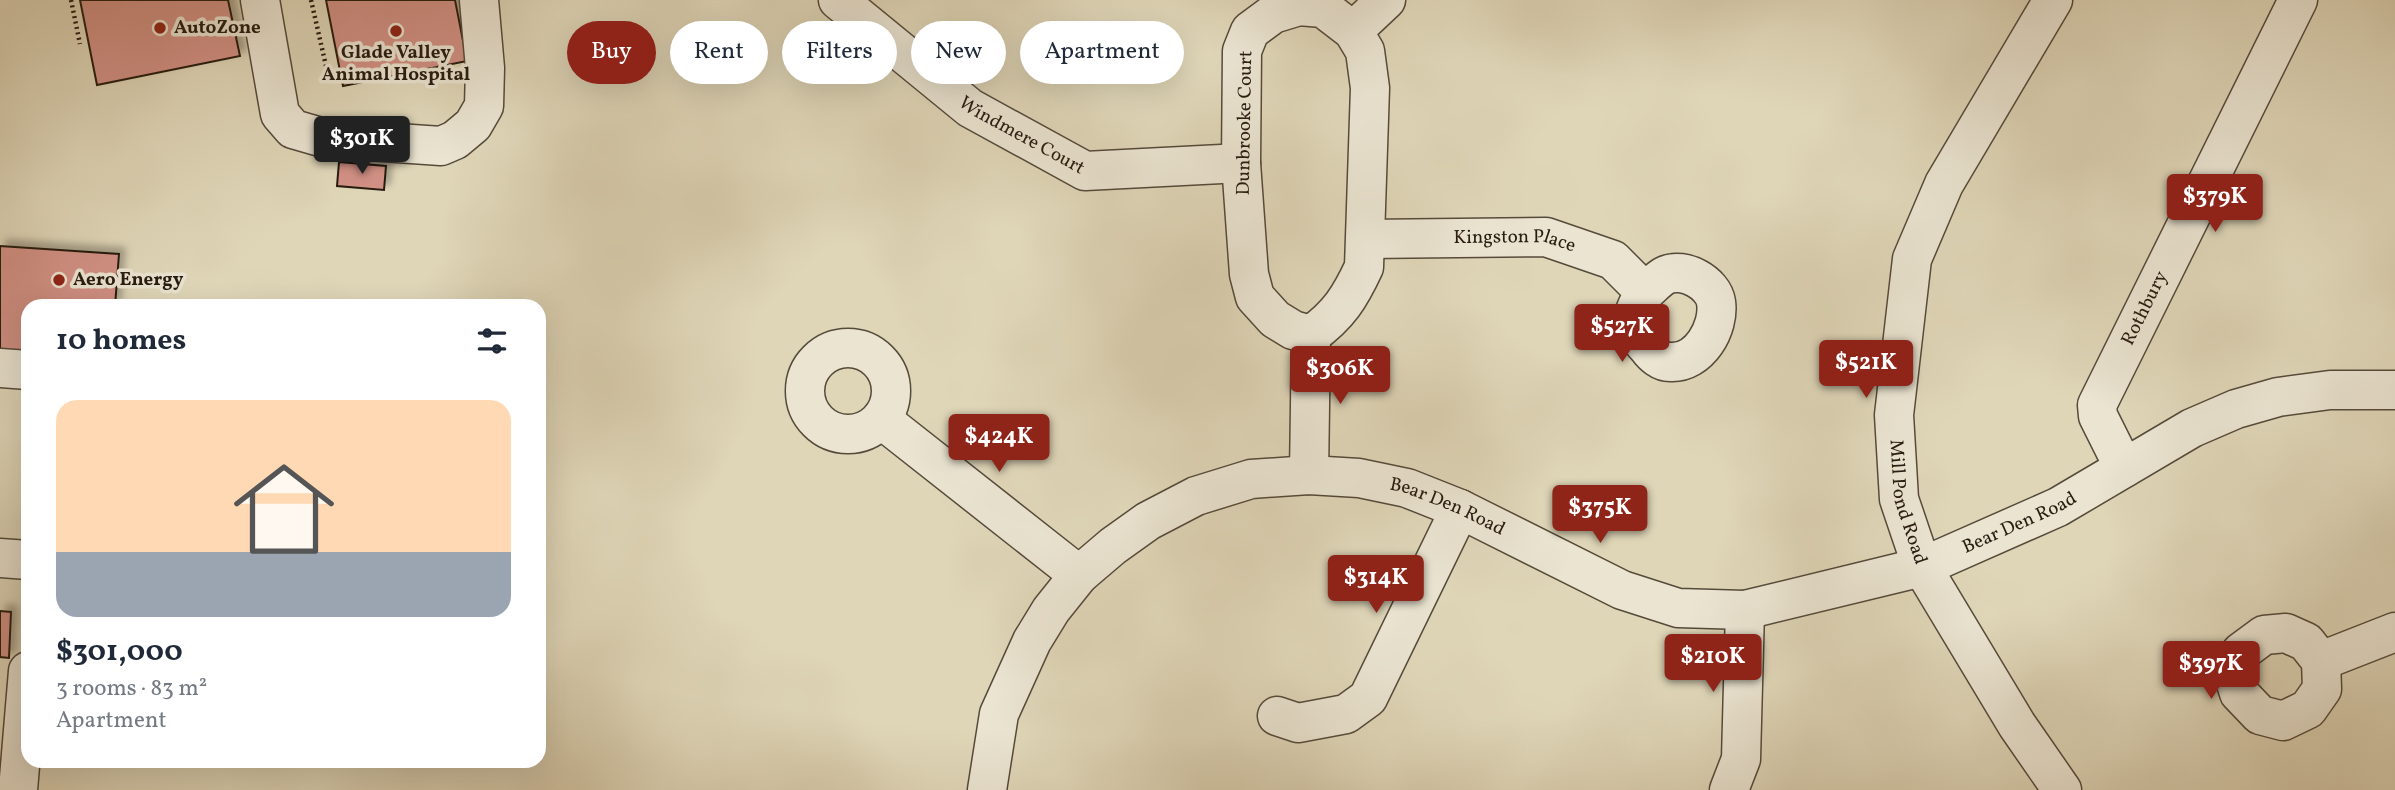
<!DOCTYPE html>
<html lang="en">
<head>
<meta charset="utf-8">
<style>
  body { margin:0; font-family:Vollkorn,serif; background:#f6f6f7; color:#1f2937; height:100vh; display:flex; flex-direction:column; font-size:26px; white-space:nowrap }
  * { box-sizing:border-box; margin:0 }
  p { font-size:23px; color:#747a83 }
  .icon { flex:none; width:38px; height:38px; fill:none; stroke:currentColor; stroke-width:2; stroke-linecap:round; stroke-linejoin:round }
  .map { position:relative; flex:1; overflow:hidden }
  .panel { position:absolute; left:21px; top:299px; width:525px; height:469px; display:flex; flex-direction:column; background:#fff; border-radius:21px; box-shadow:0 7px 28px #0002 }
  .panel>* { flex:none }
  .banner { position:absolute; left:567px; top:21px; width:665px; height:63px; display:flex; gap:14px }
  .price { position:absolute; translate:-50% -60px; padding:0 16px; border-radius:7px; background:#8f2418; color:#fff; font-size:23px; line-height:46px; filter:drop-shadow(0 2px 4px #0008) }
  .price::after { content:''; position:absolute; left:50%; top:42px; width:21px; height:16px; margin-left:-10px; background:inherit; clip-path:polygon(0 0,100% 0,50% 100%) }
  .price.on { background:#222; color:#fff }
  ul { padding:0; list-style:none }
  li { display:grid; align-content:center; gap:14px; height:371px; padding:0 35px }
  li+li { border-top:2px solid #e0e1e3 }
  li span { display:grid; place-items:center; height:217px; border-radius:21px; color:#555 }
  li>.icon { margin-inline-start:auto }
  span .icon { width:126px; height:126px; fill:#fffc; stroke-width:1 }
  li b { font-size:30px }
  h2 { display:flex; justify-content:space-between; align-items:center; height:84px; padding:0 35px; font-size:30px }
  .tag { padding:0 24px; border-radius:32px; background:#fff; box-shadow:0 7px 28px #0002; font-size:24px; line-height:63px }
  .tag.on { background:#8f2418; color:#fff }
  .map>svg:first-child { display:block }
  .building { fill:#d19084; stroke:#281c11; stroke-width:2; filter:url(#shadow) }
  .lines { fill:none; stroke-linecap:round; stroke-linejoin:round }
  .minor-casing { stroke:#564a3b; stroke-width:41 }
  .path { stroke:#281c11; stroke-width:4.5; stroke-dasharray:2 3.5; stroke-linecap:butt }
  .minor { stroke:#eae4d1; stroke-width:38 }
  .poi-dot { fill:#8f2418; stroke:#eae4d1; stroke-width:2.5 }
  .labels { text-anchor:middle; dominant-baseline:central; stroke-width:7; stroke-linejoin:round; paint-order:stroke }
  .poi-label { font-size:19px; font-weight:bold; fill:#281c11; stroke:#eae4d1; text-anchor:start }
  .street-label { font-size:19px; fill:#281c11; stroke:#eae4d1 }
</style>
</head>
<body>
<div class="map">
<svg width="2395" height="790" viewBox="0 0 2395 790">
  <defs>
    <filter id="shadow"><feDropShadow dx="6" dy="-6" stdDeviation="3.5" flood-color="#0004"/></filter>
  </defs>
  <rect width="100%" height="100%" fill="#dfd6b8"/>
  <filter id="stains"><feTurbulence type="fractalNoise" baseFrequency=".00286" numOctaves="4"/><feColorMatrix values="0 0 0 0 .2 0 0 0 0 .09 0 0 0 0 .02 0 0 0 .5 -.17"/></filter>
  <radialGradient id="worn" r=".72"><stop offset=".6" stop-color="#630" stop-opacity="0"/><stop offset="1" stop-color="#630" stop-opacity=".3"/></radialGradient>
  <path class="building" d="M80,0H228L240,56L97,85Z
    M326,0H455L467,61L343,86Z
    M339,162L386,166L384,190L337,186Z
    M0,246L119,254L115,306H28V362L0,360Z
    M0,611L11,612L9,658L0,657Z"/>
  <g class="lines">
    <g class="minor-casing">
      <g id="minor">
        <path d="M260,0L280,114L293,129L324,138L441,146L455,140L473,125L484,106L485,68L479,0"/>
        <path id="s1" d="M838,0L970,108L1085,171L1241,163"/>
        <path id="s2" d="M2053,0L1944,184L1912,259L1894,415L1899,499L1922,567L2017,725L2062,790"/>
        <path d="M1299,6L1323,8L1353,31L1365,51L1370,88L1364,267C1350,297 1339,315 1311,335L1293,330L1275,319L1255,297L1249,274L1241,163L1242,51L1250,31L1273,14Z"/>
        <path d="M1353,31L1386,0"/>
        <path id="s3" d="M1366,239L1546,237L1613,260L1645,292C1630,315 1628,327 1648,348C1653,355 1661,362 1670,362C1699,364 1720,328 1716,302C1713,283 1684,267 1666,275C1659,278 1651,287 1645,292"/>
        <circle cx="848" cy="391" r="43"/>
        <path d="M0,368L28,370"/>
        <path d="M881,419L1079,575"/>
        <path id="s4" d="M2124,468L2098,416L2097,405L2298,0"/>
        <path d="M1309,475L1311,335"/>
        <path d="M0,558L28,560"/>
        <path d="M2286,633L2306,642L2321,661L2322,689L2308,709L2283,721L2260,715L2239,693L2233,674L2241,652L2264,635Z"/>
        <path d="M2321,661L2395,632"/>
        <path d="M1277,716L1298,723L1346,714L1368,698L1460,509"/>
        <path d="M18,790L28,671"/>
        <path id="s5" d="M987,790L999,714L1032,641L1051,610L1079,575L1113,546L1148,521L1196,496L1251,479L1309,475L1359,478L1407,488L1460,509L1622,590L1678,608L1745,610L1922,567L2058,507L2192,428L2236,409L2278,397L2330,390H2395"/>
        <path d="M1729,790L1741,759L1745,610"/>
      </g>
    </g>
    <path class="path" d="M71,0L80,44
      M311,0L329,79"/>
    <use href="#minor" class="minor"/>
  </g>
  <g class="poi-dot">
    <circle cx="160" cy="28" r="7"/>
    <circle cx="396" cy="31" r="7"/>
    <circle cx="59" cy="280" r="7"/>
  </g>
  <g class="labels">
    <g class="poi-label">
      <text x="174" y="28">AutoZone</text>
      <text x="396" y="53" text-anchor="middle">Glade Valley<tspan x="396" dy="22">Animal Hospital</tspan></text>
      <text x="73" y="280">Aero Energy</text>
    </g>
    <g class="street-label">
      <text transform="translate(1245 123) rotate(-89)">Dunbrooke Court</text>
      <text stroke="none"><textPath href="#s1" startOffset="229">Windmere Court</textPath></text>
      <text stroke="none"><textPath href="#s3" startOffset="149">Kingston Place</textPath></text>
      <text stroke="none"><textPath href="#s4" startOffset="177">Rothbury</textPath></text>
      <text stroke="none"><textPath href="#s2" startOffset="541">Mill Pond Road</textPath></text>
      <text stroke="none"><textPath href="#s5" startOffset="639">Bear Den Road</textPath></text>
      <text stroke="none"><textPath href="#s5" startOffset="1248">Bear Den Road</textPath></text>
    </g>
  </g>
  <rect width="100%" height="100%" filter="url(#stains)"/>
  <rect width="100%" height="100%" fill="url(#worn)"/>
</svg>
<b class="price on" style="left:362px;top:176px">$301K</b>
<b class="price" style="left:2215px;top:234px">$379K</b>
<b class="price" style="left:1622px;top:364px">$527K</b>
<b class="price" style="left:1866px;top:400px">$521K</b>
<b class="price" style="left:1340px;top:406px">$306K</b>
<b class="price" style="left:999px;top:474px">$424K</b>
<b class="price" style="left:1600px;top:545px">$375K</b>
<b class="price" style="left:1376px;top:615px">$314K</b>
<b class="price" style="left:1713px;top:694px">$210K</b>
<b class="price" style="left:2211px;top:701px">$397K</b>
<div class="banner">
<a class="tag on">Buy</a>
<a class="tag">Rent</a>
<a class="tag">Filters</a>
<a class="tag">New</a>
<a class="tag">Apartment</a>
</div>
<section class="panel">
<h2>10 homes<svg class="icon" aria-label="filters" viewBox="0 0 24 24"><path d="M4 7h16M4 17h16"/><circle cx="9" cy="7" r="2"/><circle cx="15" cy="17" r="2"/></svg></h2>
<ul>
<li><span style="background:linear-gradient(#ffd9b3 70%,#9aa5b1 0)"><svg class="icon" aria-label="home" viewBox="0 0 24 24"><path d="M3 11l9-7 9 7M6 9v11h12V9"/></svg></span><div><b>$301,000</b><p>3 rooms · 83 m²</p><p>Apartment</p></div></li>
</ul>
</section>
</div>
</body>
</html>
